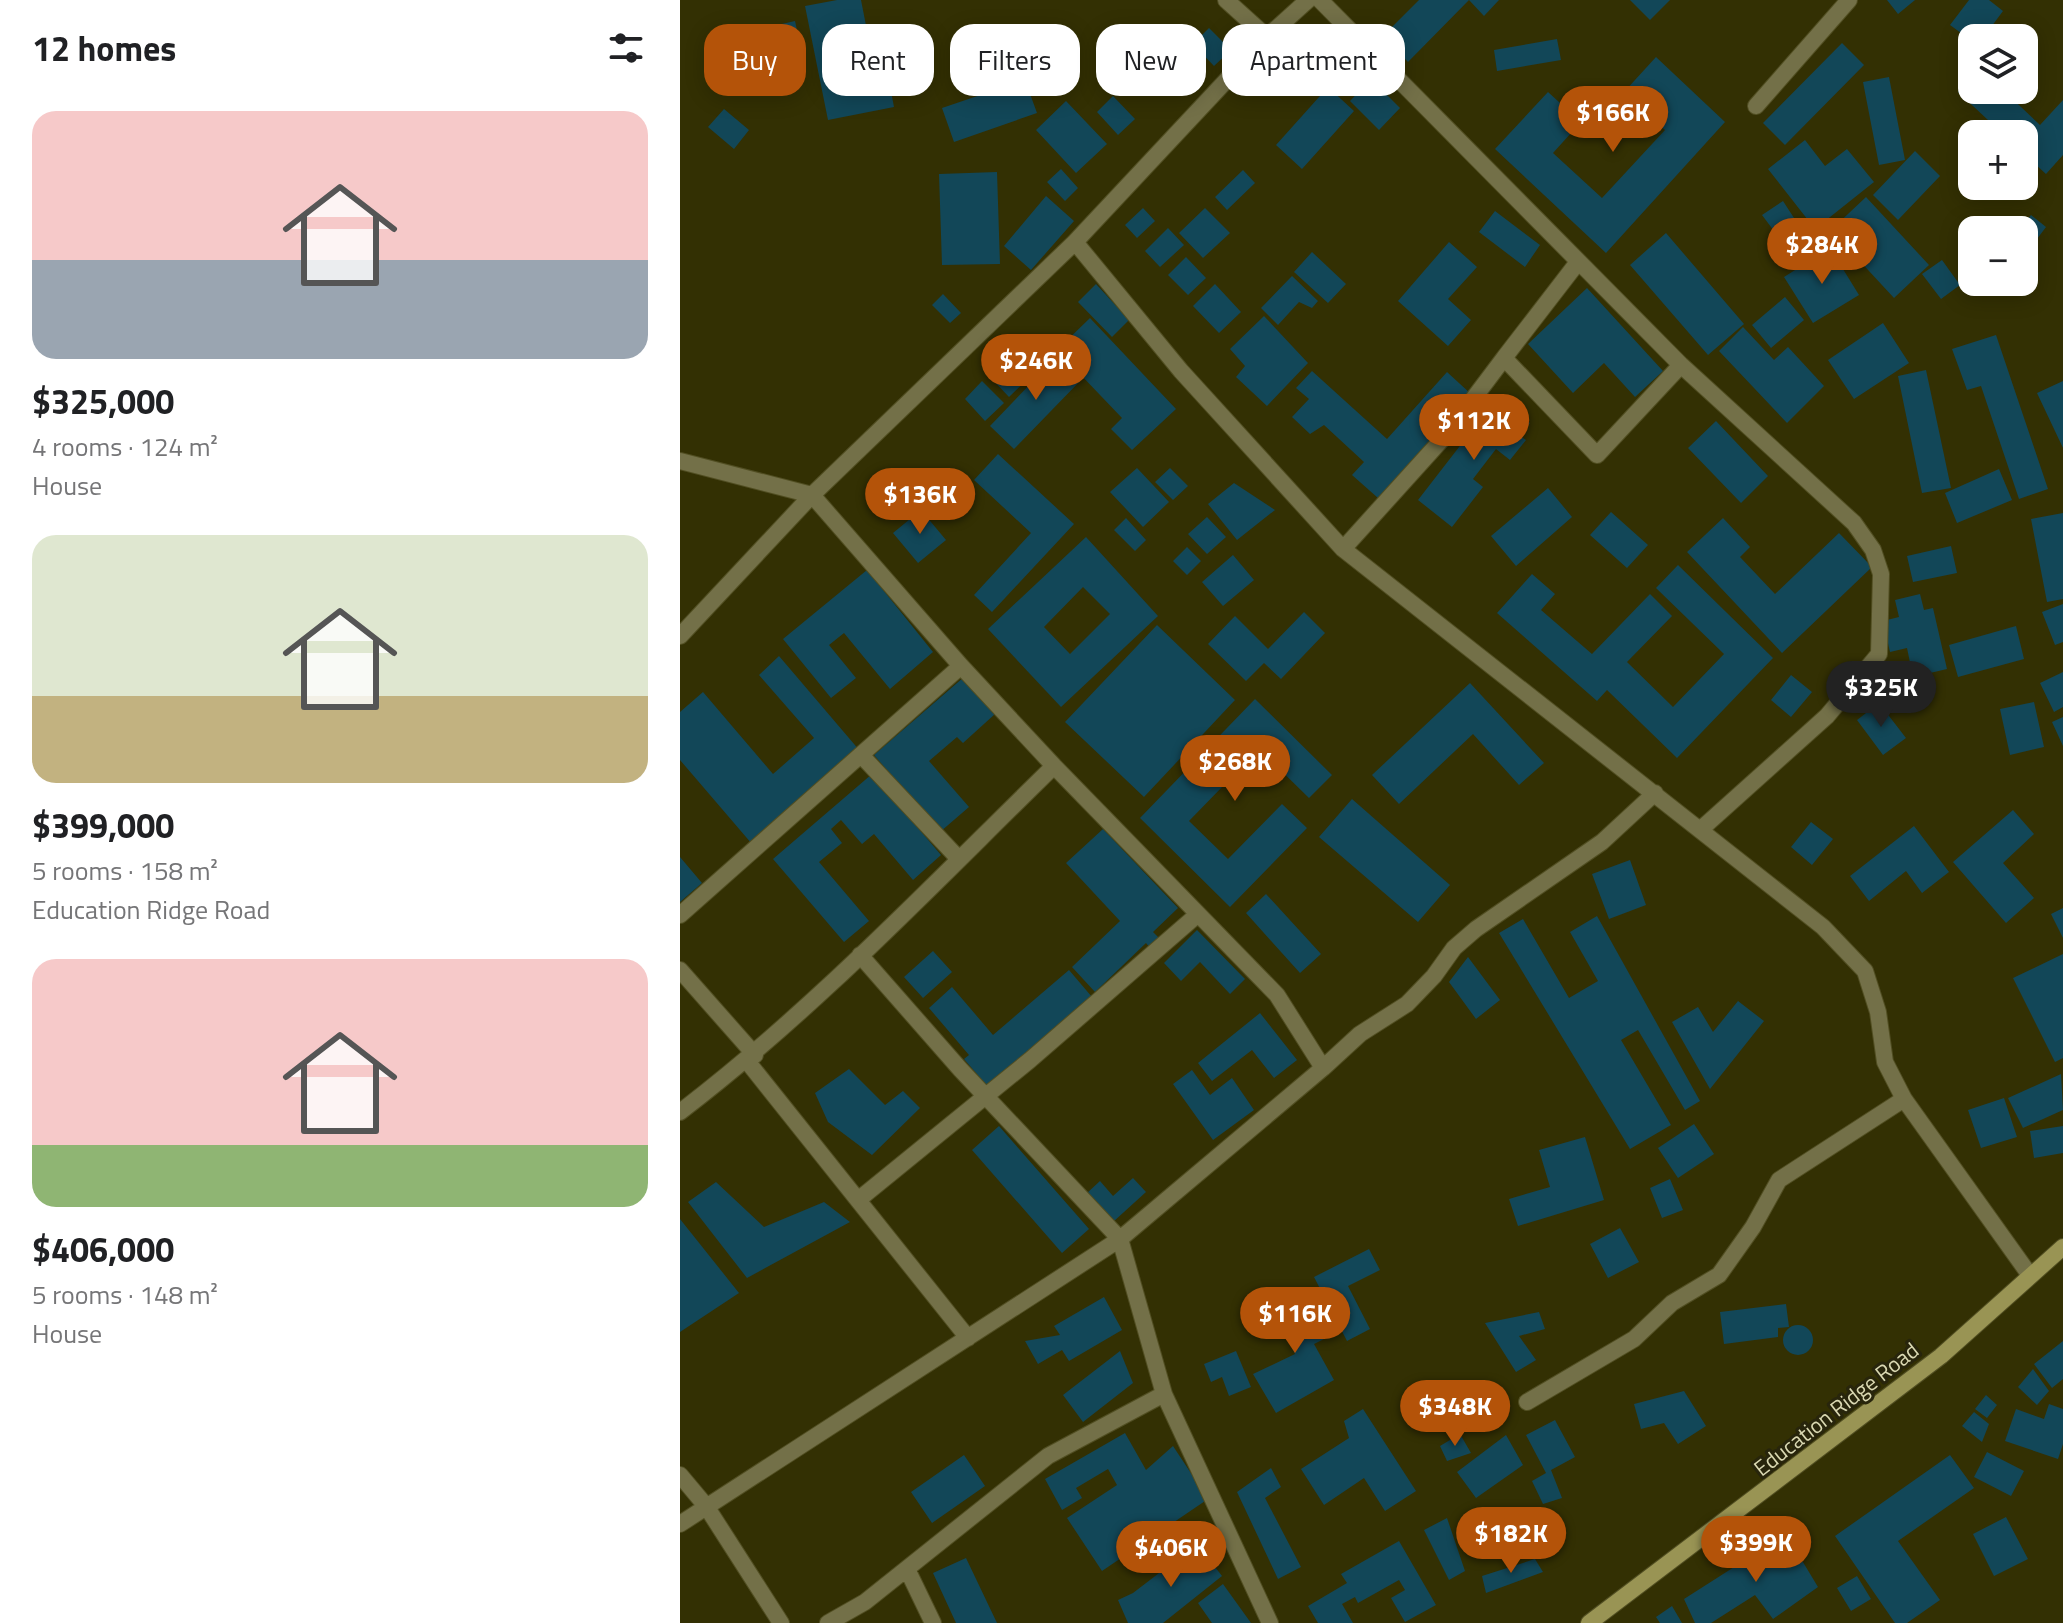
<!DOCTYPE html>
<html lang="en">
<head>
<meta charset="utf-8">
<style>
  body { margin:0; font-family:"Titillium Web",sans-serif; background:#f2f2f2; color:#202124; height:100vh; display:flex; flex-direction:column; font-size:30px; white-space:nowrap }
  * { box-sizing:border-box; margin:0 }
  p { font-size:26px; color:#757577 }
  .icon { flex:none; width:44px; height:44px; fill:none; stroke:currentColor; stroke-width:2; stroke-linecap:round; stroke-linejoin:round }
  .map { position:relative; flex:1; overflow:hidden }
  .panel { display:flex; flex-direction:column; background:#fff; width:680px }
  .panel>* { flex:none }
  .banner { position:absolute; left:24px; top:24px; width:760px; height:72px; display:flex; gap:16px }
  .fabs { position:absolute; left:1278px; top:24px; display:grid; gap:16px }
  .fabs a { display:grid; place-items:center; width:80px; height:80px; border-radius:16px; background:#fff; box-shadow:0 4px 20px #0003; font-size:40px }
  .price { position:absolute; translate:-50% -68px; padding:0 18px; border-radius:28px; background:#b45309; color:#fff; font-size:26px; line-height:52px; filter:drop-shadow(0 2px 4px #0008) }
  .price::after { content:''; position:absolute; left:50%; top:48px; width:24px; height:18px; margin-left:-12px; background:inherit; clip-path:polygon(0 0,100% 0,50% 100%) }
  .price.active { background:#222; color:#fff }
  ul { padding:0; list-style:none }
  li { display:grid; align-content:center; gap:16px; height:424px; padding:0 32px }
  li span { display:grid; place-items:center; height:248px; border-radius:24px; color:#555 }
  li>.icon { margin-inline-start:auto }
  span .icon { width:144px; height:144px; fill:#fffc; stroke-width:1 }
  li b { font-size:34px }
  h2 { display:flex; justify-content:space-between; align-items:center; height:96px; padding:0 32px; font-size:34px }
  .chip { padding:0 28px; border-radius:24px; background:#fff; box-shadow:0 4px 20px #0003; font-size:28px; line-height:72px }
  .chip.active { background:#b45309; color:#fff }
  main { display:flex; flex:1; min-height:0 }
  .map>svg:first-child { display:block }
  .building { fill:#124758; fill-rule:evenodd }
  .lines { fill:none; stroke-linecap:round; stroke-linejoin:round }
  .minor-casing { stroke:#514e22; stroke-width:18 }
  .secondary-casing { stroke:#514e22; stroke-width:18 }
  .minor { stroke:#737048; stroke-width:16 }
  .secondary { stroke:#999454; stroke-width:16 }
  .labels { text-anchor:middle; dominant-baseline:central; stroke-width:6; stroke-linejoin:round; paint-order:stroke }
  .street-label { font-size:22px; fill:#dad8b2; stroke:#28250c }
</style>
</head>
<body>
<main>
<section class="panel">
<h2>12 homes<svg class="icon" aria-label="filters" viewBox="0 0 24 24"><path d="M4 7h16M4 17h16"/><circle cx="9" cy="7" r="2"/><circle cx="15" cy="17" r="2"/></svg></h2>
<ul>
<li><span style="background:linear-gradient(#f6c9c9 60%,#9aa5b1 0)"><svg class="icon" aria-label="home" viewBox="0 0 24 24"><path d="M3 11l9-7 9 7M6 9v11h12V9"/></svg></span><div><b>$325,000</b><p>4 rooms · 124 m²</p><p>House</p></div></li>
<li><span style="background:linear-gradient(#dfe7d0 65%,#c2b280 0)"><svg class="icon" aria-label="home" viewBox="0 0 24 24"><path d="M3 11l9-7 9 7M6 9v11h12V9"/></svg></span><div><b>$399,000</b><p>5 rooms · 158 m²</p><p>Education Ridge Road</p></div></li>
<li><span style="background:linear-gradient(#f6c9c9 75%,#8fb573 0)"><svg class="icon" aria-label="home" viewBox="0 0 24 24"><path d="M3 11l9-7 9 7M6 9v11h12V9"/></svg></span><div><b>$406,000</b><p>5 rooms · 148 m²</p><p>House</p></div></li>
</ul>
</section>
<div class="map">
<svg width="1383" height="1623" viewBox="0 0 1383 1623">
  <rect width="100%" height="100%" fill="#333003"/>
  <path class="building" d="M157,0H181L191,51L203,49L214,107L148,120L125,6Z
    M739,0H819L804,16L789,0L728,62L703,36Z
    M950,0H990L970,20Z
    M1207,0H1235L1218,14Z
    M1289,0H1309L1323,11L1303,38H1292V41L1270,25Z
    M115,21L122,53L100,57L93,26Z
    M529,28L551,50L534,66L513,44Z
    M877,39L881,60L817,71L814,50Z
    M645,40L663,58L649,72L631,53Z
    M1162,43L1184,65L1105,145L1083,123Z
    M481,45L504,69L487,85L464,61Z
    M976,57L1045,122L926,253L815,149L868,92L901,122L873,153L922,198L985,130L944,92Z
    M1292,76V90H1323L1360,125L1383,100V155L1366,174L1344,154V134H1323L1278,92Z
    M1209,77L1225,160L1199,165L1183,82Z
    M691,79L720,108L699,130L670,101Z
    M345,80L357,113L274,142L262,108Z
    M648,87L674,111L622,169L596,145Z
    M433,96L455,119L438,135L417,112Z
    M386,101L427,144L396,173L356,130Z
    M44,109L69,130L54,149L28,127Z
    M1125,140L1145,166L1167,149L1194,182L1135,229L1088,169Z
    M1235,151L1260,176L1218,220L1193,195Z
    M381,169L398,188L385,201L367,182Z
    M563,170L575,183L547,210L535,197Z
    M317,172L320,264L262,265L259,174Z
    M366,196L394,221L351,270L324,246Z
    M1186,197L1249,265L1214,298L1151,230Z
    M1103,201L1116,221L1097,235L1082,215Z
    M463,208L475,221L457,238L445,225Z
    M525,208L550,233L523,258L499,233Z
    M815,211L860,245L845,267L799,232Z
    M1351,215L1366,227L1354,243L1344,230H1339Z
    M488,228L504,245L480,267L465,251Z
    M986,233L1064,324L1028,355L950,265Z
    M769,242L797,267L768,299L791,320L768,346L718,301Z
    M1150,248L1179,295L1133,323L1104,277Z
    M632,252L666,284L648,303L614,272Z
    M506,257L526,278L508,295L488,275Z
    M1262,260L1280,285L1261,299L1242,274Z
    M612,276L638,301L632,308L619,302L598,325L581,308Z
    M416,284L449,320L432,337L398,302Z
    M535,284L561,312L539,333L513,306Z
    M907,288L983,371L955,397L924,363L893,393L848,344Z
    M263,294L281,313L270,323L252,305Z
    M1105,297L1124,320L1091,348L1072,325Z
    M584,316L628,363L587,406L556,377L565,366L550,349Z
    M410,318L496,409L452,450L431,429L442,418L377,350Z
    M1203,323L1229,363L1174,399L1148,360Z
    M1063,327L1094,360L1108,347L1144,386L1107,423L1039,351Z
    M1316,335L1368,489L1339,499L1301,386L1287,390L1272,349Z
    M342,349L360,367L329,397L312,379Z
    M378,355L402,379L334,449L310,426Z
    M1246,370L1271,488L1242,493L1218,376Z
    M632,371L707,439L767,372L791,394L698,498L672,475L684,462L644,425L630,434L612,417L629,399L616,388Z
    M302,381L324,403L305,421L285,399Z
    M1383,381V448L1357,393Z
    M817,398L850,423L840,436L846,440L830,460L816,449L793,479L803,487L772,527L738,500Z
    M1036,421L1088,476L1061,503L1008,448Z
    M318,454L394,524L312,612L294,595L351,533L294,480Z
    M457,468L489,502L463,527L430,492Z
    M490,468L508,486L493,500L475,482Z
    M1319,469L1332,500L1277,523L1265,493Z
    M554,483L595,510L557,540L528,504Z
    M868,488L892,517L836,566L811,536Z
    M241,510L266,540L238,563L213,533Z
    M931,512L968,545L947,568L910,535Z
    M1383,513V599L1367,602L1351,519Z
    M527,517L546,537L527,554L508,534Z
    M446,518L466,540L455,551L434,530Z
    M1043,518L1070,547L1060,557L1095,594L1159,533L1192,567L1102,653L1007,552Z
    M406,537L478,616L381,707L308,629ZM403,587L430,614L390,654L364,627Z
    M1271,546L1277,573L1233,582L1227,556Z
    M507,547L521,561L507,575L493,561Z
    M553,555L574,580L543,606L522,582Z
    M998,565L1093,658L997,758L927,690L917,701L817,613L852,574L875,594L861,610L912,654L970,594L992,616L947,662L993,707L1044,654L976,588Z
    M187,570L253,652L210,689L164,633L149,645L176,678L151,698L103,639Z
    M1240,594L1244,610L1253,608L1267,669L1233,677L1227,648L1210,652L1203,621L1219,617L1215,600Z
    M1383,604V642L1375,645L1362,612Z
    M624,612L645,633L601,679L584,663L566,681L528,644L555,616L588,649Z
    M477,625L555,700L464,797L385,722Z
    M1336,626L1344,659L1278,677L1269,645Z
    M99,656L180,751L72,844L0,760V712L23,692L93,774L134,738L79,675Z
    M1383,672V707L1374,712L1360,683Z
    M1111,675L1132,692L1111,717L1091,700Z
    M284,677L315,714L283,743L277,737L249,761L289,807L260,832L194,755Z
    M790,683L864,763L839,785L793,734L719,804L692,775Z
    M575,699L652,775L629,798L579,749L509,821L548,859L602,804L627,828L550,907L460,818Z
    M1354,702L1364,747L1330,755L1320,709Z
    M1199,703L1226,738L1203,755L1177,720Z
    M1383,717V746L1372,722Z
    M192,774L261,855L233,880L194,834L182,844L161,820L151,829L162,843L139,862L189,921L164,942L93,859Z
    M672,799L770,885L738,922L639,837Z
    M1333,810L1354,834L1323,863L1354,898L1326,923L1273,862Z
    M1131,822L1153,839L1132,865L1111,847Z
    M1234,826L1269,872L1242,893L1226,871L1189,901L1170,876Z
    M423,829L498,908L473,932L481,940L471,949L466,943L415,992L392,967L440,921L386,863Z
    M0,857L22,883L0,902Z
    M950,860L966,905L929,919L912,874Z
    M586,894L641,954L620,973L566,913Z
    M1383,908V938L1371,914Z
    M917,916L1020,1101L1005,1110L958,1030L941,1040L991,1125L950,1149L819,933L843,919L889,998L918,981L890,932Z
    M517,930L565,979L550,994L520,962L501,981L484,963Z
    M253,951L272,972L243,998L224,977Z
    M1383,954V1058L1375,1062L1333,978Z
    M788,957L820,1000L796,1019L769,982Z
    M389,970L412,997L308,1087L284,1059L289,1055L249,1008L272,987L313,1035Z
    M1058,1001L1084,1021L1030,1089L992,1022L1018,1007L1033,1032Z
    M580,1013L617,1060L594,1078L572,1050L532,1081L518,1063Z
    M169,1069L205,1105L223,1091L240,1108L192,1155L148,1122L135,1093Z
    M512,1070L530,1095L552,1078L574,1110L533,1140L493,1084Z
    M1381,1074L1383,1110L1343,1128L1328,1098Z
    M1324,1098L1337,1137L1301,1148L1288,1110Z
    M1014,1124L1034,1154L998,1178L978,1148Z
    M319,1126L409,1229L382,1253L292,1150Z
    M1383,1126V1153L1354,1158L1350,1131Z
    M905,1137L924,1200L838,1226L829,1199L870,1187L859,1150Z
    M453,1178L466,1192L433,1222L407,1193L420,1181L433,1196Z
    M990,1179L1003,1210L982,1218L970,1188Z
    M36,1182L84,1227L144,1202L170,1222L67,1278L8,1202Z
    M0,1219L59,1293L0,1332Z
    M940,1228L959,1262L928,1278L910,1244Z
    M689,1249L700,1270L668,1286L690,1329L667,1341L634,1277Z
    M619,1287L644,1339L634,1344L654,1380L596,1413L573,1374L615,1354L590,1301Z
    M424,1297L442,1330L389,1361L382,1350L358,1364L345,1341L380,1335L374,1326Z
    M1106,1304L1109,1327L1098,1328V1337L1044,1344L1040,1312Z
    M859,1312L865,1329L839,1336L856,1360L836,1372L805,1323Z
    M1103 1340a15 15 0 1 1 30 0a15 15 0 1 1-30 0Z
    M1383,1341V1379L1372,1388L1354,1364Z
    M440,1351L453,1383L403,1422L383,1395Z
    M556,1351L571,1387L549,1396L542,1377L531,1382L524,1364Z
    M1353,1369L1369,1391L1357,1405L1338,1387Z
    M1004,1391L1026,1426L998,1444L984,1423L961,1429L954,1404Z
    M1306,1395L1317,1405L1307,1418L1295,1409Z
    M1369,1404L1383,1409V1444L1378,1459L1325,1441L1336,1409L1364,1419Z
    M683,1409L736,1491L705,1511L684,1478L644,1505L621,1469L669,1438L664,1421Z
    M1294,1412L1309,1424L1302,1442L1282,1426Z
    M875,1420L895,1457L871,1470L882,1498L863,1504L852,1481L866,1473L846,1435Z
    M445,1433L466,1470L493,1446L528,1499L422,1571L387,1518L437,1485L428,1469L396,1488L402,1498L382,1510L365,1479Z
    M780,1434L791,1453L767,1461L760,1446Z
    M826,1435L843,1465L796,1498L777,1472Z
    M1307,1452L1344,1471L1331,1496L1294,1477Z
    M284,1455L305,1486L252,1523L231,1492Z
    M1270,1455L1294,1488L1218,1541L1260,1600L1227,1623H1215L1155,1536Z
    M591,1468L601,1487L585,1498L621,1567L598,1579L557,1492Z
    M1326,1517L1348,1559L1314,1576L1293,1534Z
    M767,1518L785,1571L769,1580L744,1530Z
    M1106,1534L1138,1587L1093,1619L1075,1595L1031,1623H1015L1004,1599Z
    M719,1541L756,1605L725,1622L711,1598L725,1590L719,1580L678,1603L675,1597L662,1604L673,1623H638L628,1606L667,1583L661,1574Z
    M517,1544L542,1576L483,1623H448L438,1600L453,1593Z
    M286,1558L317,1623H276L253,1573Z
    M855,1559L863,1572L806,1593L802,1576Z
    M1177,1576L1191,1599L1171,1611L1157,1588Z
    M543,1584L571,1623H532L518,1603Z
    M992,1606L1002,1623H980L976,1617Z"/>
  <g class="lines">
    <g class="minor-casing">
      <path id="minor" d="M546,0L587,37
        M640,0L1001,365L1174,523L1193,550L1201,574L1199,654L1147,716L1020,830
        M1076,106L1169,0
        M395,242L501,371L663,549L1143,927L1185,971L1198,1012L1205,1062L1224,1099L1349,1274
        M898,262L824,358L917,455L1001,365
        M0,461L132,495L281,666L374,766L597,995L643,1068L440,1239L0,1524
        M663,549L766,435L824,358
        M0,636L132,495L395,242L587,37L628,0
        M181,755L279,859
        M0,915L281,666
        M180,955L280,1069L440,1239L484,1394L590,1623
        M0,970L75,1055
        M67,1061L288,1338
        M643,1068L680,1034L727,1004L754,976L774,948L796,929L922,842L975,793
        M0,1112C135,1009 252,885 374,766
        M178,1200L350,1060L517,915
        M847,1402L954,1339L992,1303L1039,1275L1073,1227L1099,1180L1224,1099
        M0,1475L26,1506L101,1623
        M227,1569L253,1623
        M148,1623L185,1602L368,1456L484,1394"/>
    </g>
    <g class="secondary-casing">
      <path id="secondary" d="M909,1623L1261,1356L1383,1247"/>
    </g>
    <use href="#minor" class="minor"/>
    <use href="#secondary" class="secondary"/>
  </g>
  <g class="labels">
    <g class="street-label">
      <text transform="translate(1156 1409) rotate(-38)">Education Ridge Road</text>
    </g>
  </g>
</svg>
<div class="fabs">
<a><svg class="icon" aria-label="layers" viewBox="0 0 24 24"><path d="M12 4l9 5-9 5-9-5zM3 14l9 5 9-5"/></svg></a>
<a>+</a>
<a>−</a>
</div>
<b class="price" style="left:933px;top:154px">$166K</b>
<b class="price" style="left:1142px;top:286px">$284K</b>
<b class="price" style="left:356px;top:402px">$246K</b>
<b class="price" style="left:794px;top:462px">$112K</b>
<b class="price" style="left:240px;top:536px">$136K</b>
<b class="price active" style="left:1201px;top:729px">$325K</b>
<b class="price" style="left:555px;top:803px">$268K</b>
<b class="price" style="left:615px;top:1355px">$116K</b>
<b class="price" style="left:775px;top:1448px">$348K</b>
<b class="price" style="left:831px;top:1575px">$182K</b>
<b class="price" style="left:1076px;top:1584px">$399K</b>
<b class="price" style="left:491px;top:1589px">$406K</b>
<div class="banner">
<a class="chip active">Buy</a>
<a class="chip">Rent</a>
<a class="chip">Filters</a>
<a class="chip">New</a>
<a class="chip">Apartment</a>
</div>
</div>
</main>
</body>
</html>
